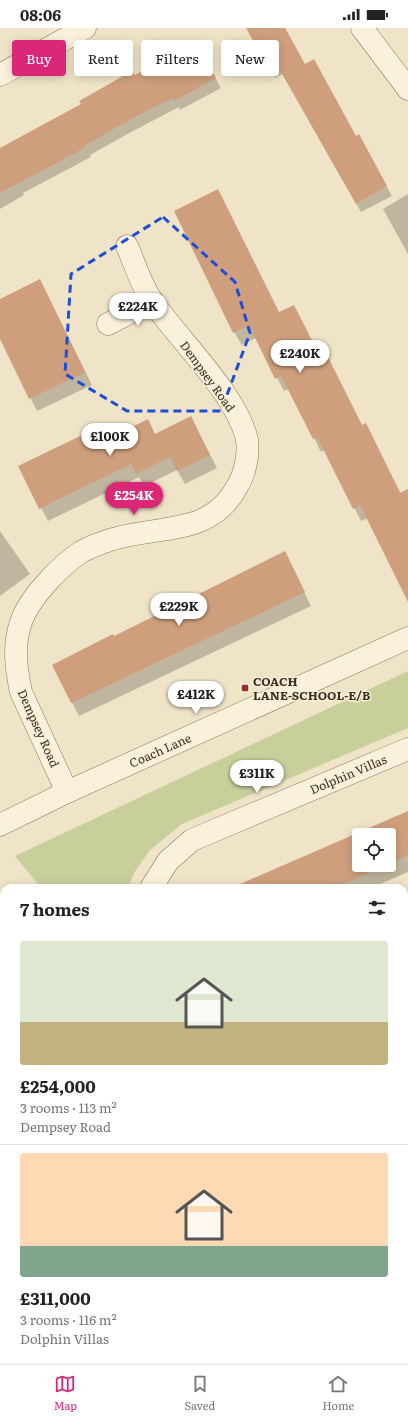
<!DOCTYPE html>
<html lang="en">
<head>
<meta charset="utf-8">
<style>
  body { margin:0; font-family:Literata,serif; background:#f2f2f2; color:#222; height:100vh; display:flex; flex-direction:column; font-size:15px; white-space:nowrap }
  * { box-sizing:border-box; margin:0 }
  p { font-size:13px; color:#767676 }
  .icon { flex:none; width:22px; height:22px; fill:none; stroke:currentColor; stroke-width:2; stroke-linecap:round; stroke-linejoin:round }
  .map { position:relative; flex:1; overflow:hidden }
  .sheet { position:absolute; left:0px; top:856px; width:408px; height:480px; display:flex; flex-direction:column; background:#fff; border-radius:12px 12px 0 0; box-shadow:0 2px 10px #0003 }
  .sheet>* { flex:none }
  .banner { position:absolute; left:12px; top:12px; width:384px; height:36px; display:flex; gap:8px }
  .tools { position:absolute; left:352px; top:800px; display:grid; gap:8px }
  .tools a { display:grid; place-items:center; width:44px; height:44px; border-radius:4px; background:#fff; box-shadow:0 2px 10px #0003; font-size:20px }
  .price { position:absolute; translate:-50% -34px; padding:0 9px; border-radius:14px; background:#fff; color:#222; font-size:13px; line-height:26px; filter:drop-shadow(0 1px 2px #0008) }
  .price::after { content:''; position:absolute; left:50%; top:24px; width:12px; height:9px; margin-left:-6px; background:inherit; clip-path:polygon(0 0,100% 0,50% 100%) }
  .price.active { background:#db2777; color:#fff }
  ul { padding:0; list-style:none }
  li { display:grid; align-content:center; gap:8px; height:212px; padding:0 20px }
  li+li { border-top:1px solid #e0e0e0 }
  li span { display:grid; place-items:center; height:124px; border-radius:4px; color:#555 }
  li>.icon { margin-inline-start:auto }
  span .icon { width:72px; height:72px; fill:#fffc; stroke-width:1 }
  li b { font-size:17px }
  h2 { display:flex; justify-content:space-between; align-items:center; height:48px; padding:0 20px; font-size:17px }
  .chip { padding:0 14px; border-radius:4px; background:#fff; box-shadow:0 2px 10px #0003; font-size:14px; line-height:36px }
  .chip.active { background:#db2777; color:#fff }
  .status { display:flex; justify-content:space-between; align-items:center; height:28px; padding:0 20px; background:#fff; direction:ltr }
  .status svg { height:11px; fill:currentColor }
  .menu { display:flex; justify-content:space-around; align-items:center; height:56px; border-top:1px solid #e0e0e0; background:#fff; font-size:11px; color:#767676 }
  .menu a { display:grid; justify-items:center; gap:2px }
  .menu .active { color:#db2777 }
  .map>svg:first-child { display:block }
  .grass { fill:#c9cf9b }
  .shadow { fill:#0003; fill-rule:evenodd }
  .building { fill:#cf9f7d }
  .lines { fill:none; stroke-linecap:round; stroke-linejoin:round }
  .minor-casing { stroke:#8d765c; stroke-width:23 }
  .tertiary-casing { stroke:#8d765c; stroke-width:23 }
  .minor { stroke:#faf1dc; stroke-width:22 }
  .tertiary { stroke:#faf1dc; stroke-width:22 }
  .marked { fill:none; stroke:#1d4ed8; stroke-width:3; stroke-dasharray:8 5; stroke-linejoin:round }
  .poi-dot { fill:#9e2a2b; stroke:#f7eed8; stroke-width:1.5 }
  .labels { text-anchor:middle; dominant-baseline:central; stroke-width:3; stroke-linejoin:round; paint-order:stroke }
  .street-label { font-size:12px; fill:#3d2e20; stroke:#f7eed8 }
  .poi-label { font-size:12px; font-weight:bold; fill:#3d2e20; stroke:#f7eed8; text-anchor:start }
</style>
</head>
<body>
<div class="status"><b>08:06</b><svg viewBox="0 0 49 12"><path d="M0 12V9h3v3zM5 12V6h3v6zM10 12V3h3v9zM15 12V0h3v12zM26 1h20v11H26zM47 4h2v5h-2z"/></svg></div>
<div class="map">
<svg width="408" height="1336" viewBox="0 0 408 1336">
  <rect width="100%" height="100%" fill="#f0e4c8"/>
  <path class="grass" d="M408,643V700L182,796L150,822L134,845L128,860H41L15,828Z"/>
  <path class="shadow" d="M247,0H285L305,37L356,109L358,108L392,168L361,184L283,46L275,50Z
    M196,15L221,60L180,82L179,79L131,104L90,127L91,129L23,165L24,167L0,181V121Z
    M218,162L279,285L294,278L322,333L362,398L366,397L373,410L401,466L408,465V553L368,490L361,493L324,422L321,424L289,361L284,363L256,310L242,317L234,304Z
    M408,166V226L383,181Z
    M47,266L92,357L37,383L0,309V272Z
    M191,390L217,440L185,456L177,442L144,458L139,449L48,493L19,439L114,409L156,407Z
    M0,503L30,546L0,568Z
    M285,525L311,578L79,688L53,637L114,609Z
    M408,784V844L371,860H234ZM359,807H389V837H359Z
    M4,907V1017L0,1010V909Z
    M404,1168L408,1173V1242L404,1237Z
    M317,1332H369L371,1336H321Z"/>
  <path class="building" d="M246,0H285L305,36L314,31L356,108L359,106L387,158L356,176L277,37L269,42Z
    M196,14L216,50L174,73L172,70L126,94L85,117L86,119L0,165V120L81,76L79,73L132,43L135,47Z
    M218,161L279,284L294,277L322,332L328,329L362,397L366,395L400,465L408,461V574L360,477L353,481L317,409L313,411L281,348L275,351L249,297L233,305L174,183Z
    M40,251L85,344L29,371L0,311V271Z
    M191,388L210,427L177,443L170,429L136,446L131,436L39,481L18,438L107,395L114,408L148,391L155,406Z
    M285,523L305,564L71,675L52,637L113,606L114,608Z
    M408,783V827L389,836V807H359V837H386L335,860H231Z"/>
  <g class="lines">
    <g class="minor-casing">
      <path id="minor" d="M362,0L408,61
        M0,47L85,0
        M108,296L152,273
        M67,764L21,664C16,641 13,617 21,594C29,570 60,538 81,524C90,519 101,515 110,512C158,496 211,510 238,457C245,445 249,427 247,412C238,368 179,312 153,274C141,258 135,236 127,218
        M151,860L168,833L192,812L408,721
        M404,1300L408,1305"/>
    </g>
    <g class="tertiary-casing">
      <path id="tertiary" d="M0,797L67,764L408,610"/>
    </g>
    <use href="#minor" class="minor"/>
    <use href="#tertiary" class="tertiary"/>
  </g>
  <path class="marked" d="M163,189L235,254L250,305L221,383H127L65,346L71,246Z"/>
  <rect class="poi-dot" x="241" y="656" width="8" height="8" rx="2"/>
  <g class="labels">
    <g class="street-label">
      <text transform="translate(208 348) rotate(54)">Dempsey Road</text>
      <text transform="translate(39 700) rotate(66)">Dempsey Road</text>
      <text transform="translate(160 722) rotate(-24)">Coach Lane</text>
      <text transform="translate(348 746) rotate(-23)">Dolphin Villas</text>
    </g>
    <g class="poi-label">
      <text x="253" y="653">COACH<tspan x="253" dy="14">LANE-SCHOOL-E/B</tspan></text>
    </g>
  </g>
</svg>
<div class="tools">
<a><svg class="icon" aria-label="locate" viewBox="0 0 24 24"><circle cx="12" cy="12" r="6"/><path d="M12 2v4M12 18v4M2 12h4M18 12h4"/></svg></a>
</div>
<b class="price" style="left:138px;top:299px">£224K</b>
<b class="price" style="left:300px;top:346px">£240K</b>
<b class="price" style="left:110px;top:429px">£100K</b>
<b class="price active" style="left:134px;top:488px">£254K</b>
<b class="price" style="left:179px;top:599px">£229K</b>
<b class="price" style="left:196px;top:687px">£412K</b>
<b class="price" style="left:257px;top:766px">£311K</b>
<div class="banner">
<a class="chip active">Buy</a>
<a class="chip">Rent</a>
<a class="chip">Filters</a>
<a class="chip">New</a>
</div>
<section class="sheet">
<h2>7 homes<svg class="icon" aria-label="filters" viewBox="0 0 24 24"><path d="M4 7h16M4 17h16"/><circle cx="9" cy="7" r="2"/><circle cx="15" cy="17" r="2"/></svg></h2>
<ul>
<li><span style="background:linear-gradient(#dfe7d0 65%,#c2b280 0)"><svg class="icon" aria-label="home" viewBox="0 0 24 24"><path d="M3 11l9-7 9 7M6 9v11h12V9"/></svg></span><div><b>£254,000</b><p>3 rooms · 113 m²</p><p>Dempsey Road</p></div></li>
<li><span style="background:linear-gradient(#ffd9b3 75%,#7fa58c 0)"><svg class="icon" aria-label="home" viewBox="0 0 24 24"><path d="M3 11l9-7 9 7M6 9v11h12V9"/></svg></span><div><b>£311,000</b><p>3 rooms · 116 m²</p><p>Dolphin Villas</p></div></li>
</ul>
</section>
</div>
<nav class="menu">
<a class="active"><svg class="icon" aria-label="map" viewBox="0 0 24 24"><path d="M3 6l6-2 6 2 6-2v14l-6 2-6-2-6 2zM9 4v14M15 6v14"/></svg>Map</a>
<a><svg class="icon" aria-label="saved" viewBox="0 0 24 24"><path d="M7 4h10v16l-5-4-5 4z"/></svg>Saved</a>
<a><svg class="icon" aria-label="home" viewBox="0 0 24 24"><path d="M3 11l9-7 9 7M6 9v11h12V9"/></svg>Home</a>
</nav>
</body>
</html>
